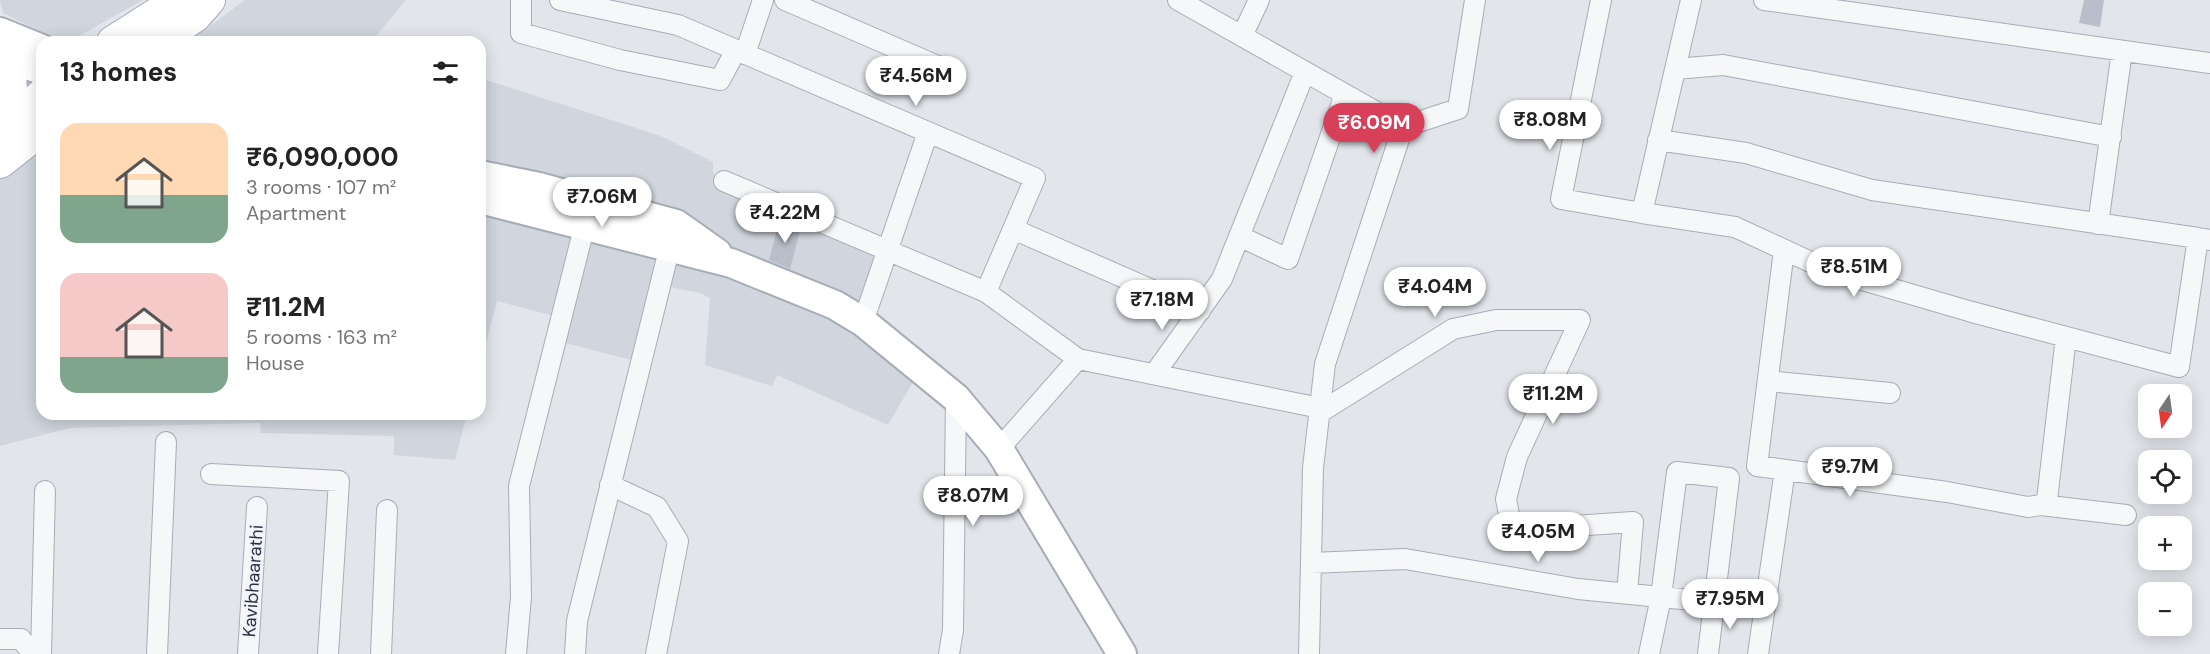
<!DOCTYPE html>
<html lang="en">
<head>
<meta charset="utf-8">
<style>
  body { margin:0; font-family:"DM Sans",sans-serif; background:#f6f6f6; color:#222; height:100vh; display:flex; flex-direction:column; font-size:22px; white-space:nowrap }
  * { box-sizing:border-box; margin:0 }
  p { font-size:20px; color:#767676 }
  .icon { flex:none; width:33px; height:33px; fill:none; stroke:currentColor; stroke-width:2; stroke-linecap:round; stroke-linejoin:round }
  .map { position:relative; flex:1; overflow:hidden }
  .details { position:absolute; left:36px; top:36px; width:450px; height:384px; display:flex; flex-direction:column; background:#fff; border-radius:18px; box-shadow:0 3px 15px #0003 }
  .details>* { flex:none }
  .needle { width:39px; rotate:193deg }
  .tools { position:absolute; left:2138px; top:384px; display:grid; gap:12px }
  .tools a { display:grid; place-items:center; width:54px; height:54px; border-radius:12px; background:#fff; box-shadow:0 3px 15px #0003; font-size:30px }
  .price { position:absolute; translate:-50% -51px; padding:0 14px; border-radius:21px; background:#fff; color:#222; font-size:20px; line-height:39px; filter:drop-shadow(0 2px 3px #0008) }
  .price::after { content:''; position:absolute; left:50%; top:36px; width:18px; height:14px; margin-left:-9px; background:inherit; clip-path:polygon(0 0,100% 0,50% 100%) }
  .price.current { background:#d83f58; color:#fff }
  ul { padding:0; list-style:none }
  li { display:flex; align-items:center; gap:18px; height:150px; padding:0 24px }
  li span { display:grid; place-items:center; flex:none; width:168px; height:120px; border-radius:18px; color:#555 }
  li>.icon { margin-inline-start:auto }
  span .icon { width:72px; height:72px; fill:#fffc; stroke-width:1 }
  li b { font-size:26px }
  h2 { display:flex; justify-content:space-between; align-items:center; height:72px; padding:0 24px; font-size:26px }
  .map>svg:first-child { display:block }
  .built { fill:#d0d5de }
  .building { fill:#b9bfca }
  .lines { fill:none; stroke-linecap:round; stroke-linejoin:round }
  .street-casing { stroke:#a7adb6; stroke-width:22 }
  .secondary-casing { stroke:#a7adb6; stroke-width:32 }
  .primary-casing { stroke:#a0aab8; stroke-width:34 }
  .street { stroke:#f5f7f9; stroke-width:20 }
  .secondary { stroke:#fff; stroke-width:28 }
  .primary { stroke:#fff; stroke-width:32 }
  .labels { text-anchor:middle; dominant-baseline:central; stroke-width:4.5; stroke-linejoin:round; paint-order:stroke }
  .street-label { font-size:18px; fill:#293345; stroke:#f2f5f8 }
</style>
</head>
<body>
<div class="map">
<svg width="2210" height="654" viewBox="0 0 2210 654">
  <rect width="100%" height="100%" fill="#e2e6eb"/>
  <path class="built" d="M0,0H143L68,42H61L3,13Z
    M245,0H406L371,42H189Z
    M480,78L661,136L713,162V173L894,256L868,312L927,358L888,425L777,375L772,386L705,365L710,298L700,293L665,286L643,363L558,341L562,318L497,301L480,367Z
    M42,143V414H467L455,460L394,455V436L261,433L260,423L70,428L0,446V175Z"/>
  <path class="building" d="M2084,0H2104L2100,27L2079,23Z
    M780,218L801,227L790,269L769,260Z"/>
  <g class="lines">
    <g class="street-casing">
      <path id="street" d="M521,0V33L620,60L720,80L736,50
        M560,0L678,25L1035,178L986,292L1078,359
        M785,0L949,71
        M1178,0L1403,127L1325,364L1313,468L1309,654
        M1601,0L1561,199L1642,213
        M1691,0L1642,213L1735,227L1828,270L1972,312L2179,367L2198,238L2210,240
        M1764,0L2210,63
        M1242,36L1259,0
        M745,54L763,0
        M1675,69L1723,65L2111,137
        M1403,127L1458,109L1475,0
        M1658,140L1746,153L1872,190L2198,238
        M724,181L986,292
        M2098,224L2122,51
        M1013,229L1200,311
        M1239,236L1288,259L1345,94
        M1784,250L1757,466L1947,492L2028,507L2041,505L2047,500L2066,337
        M863,322L928,132
        M1155,373L1222,279L1305,72
        M1768,381L1890,393
        M1319,413L1453,329L1496,320H1580L1517,457L1506,499L1512,530L1633,522L1627,594
        M999,449L1078,359L1320,408
        M211,474L339,481L328,654
        M610,485L657,507L678,541L656,654
        M2041,505L2126,515
        M1311,563L1405,559L1578,589L1765,607
        M0,639H21L33,654
        M41,654L45,491
        M157,654L166,442
        M248,654L257,507
        M381,654L387,510
        M516,654L521,597L519,486L581,240
        M575,654L577,621L666,262
        M949,654L953,630L956,398
        M1649,654L1661,597L1677,472L1729,478L1708,654
        M1758,654L1785,470"/>
    </g>
    <g class="secondary-casing">
      <path id="secondary" d="M0,32L42,49
        M0,57L42,70
        M0,62C23,83 10,98 0,124
        M480,175L539,187L676,224L717,253
        M480,199L731,263L835,305L863,322L956,398L999,449L1122,654"/>
    </g>
    <g class="primary-casing">
      <path id="primary" d="M113,42L179,0
        M156,42L195,16L209,0
        M0,133L42,95
        M0,162L42,129"/>
    </g>
    <use href="#street" class="street"/>
    <use href="#secondary" class="secondary"/>
    <use href="#primary" class="primary"/>
  </g>
  <g class="labels">
    <g class="street-label">
      <text transform="translate(253 581) rotate(-86)">Kavibhaarathi</text>
    </g>
  </g>
</svg>
<div class="tools">
<a><svg class="needle" viewBox="-14 -14 28 28"><path d="M0-13l5 13h-10z" fill="#e53935"/><path d="M0 13l5-13h-10z" fill="#767676"/></svg></a>
<a><svg class="icon" aria-label="locate" viewBox="0 0 24 24"><circle cx="12" cy="12" r="6"/><path d="M12 2v4M12 18v4M2 12h4M18 12h4"/></svg></a>
<a>+</a>
<a>−</a>
</div>
<b class="price" style="left:916px;top:107px">₹4.56M</b>
<b class="price" style="left:1550px;top:151px">₹8.08M</b>
<b class="price current" style="left:1374px;top:154px">₹6.09M</b>
<b class="price" style="left:602px;top:228px">₹7.06M</b>
<b class="price" style="left:785px;top:244px">₹4.22M</b>
<b class="price" style="left:1854px;top:298px">₹8.51M</b>
<b class="price" style="left:1435px;top:318px">₹4.04M</b>
<b class="price" style="left:1162px;top:331px">₹7.18M</b>
<b class="price" style="left:1553px;top:425px">₹11.2M</b>
<b class="price" style="left:1850px;top:498px">₹9.7M</b>
<b class="price" style="left:973px;top:527px">₹8.07M</b>
<b class="price" style="left:1538px;top:563px">₹4.05M</b>
<b class="price" style="left:1730px;top:630px">₹7.95M</b>
<section class="details">
<h2>13 homes<svg class="icon" aria-label="filters" viewBox="0 0 24 24"><path d="M4 7h16M4 17h16"/><circle cx="9" cy="7" r="2"/><circle cx="15" cy="17" r="2"/></svg></h2>
<ul>
<li><span style="background:linear-gradient(#ffd9b3 60%,#7fa58c 0)"><svg class="icon" aria-label="home" viewBox="0 0 24 24"><path d="M3 11l9-7 9 7M6 9v11h12V9"/></svg></span><div><b>₹6,090,000</b><p>3 rooms · 107 m²</p><p>Apartment</p></div></li>
<li><span style="background:linear-gradient(#f6c9c9 70%,#7fa58c 0)"><svg class="icon" aria-label="home" viewBox="0 0 24 24"><path d="M3 11l9-7 9 7M6 9v11h12V9"/></svg></span><div><b>₹11.2M</b><p>5 rooms · 163 m²</p><p>House</p></div></li>
</ul>
</section>
</div>
</body>
</html>
